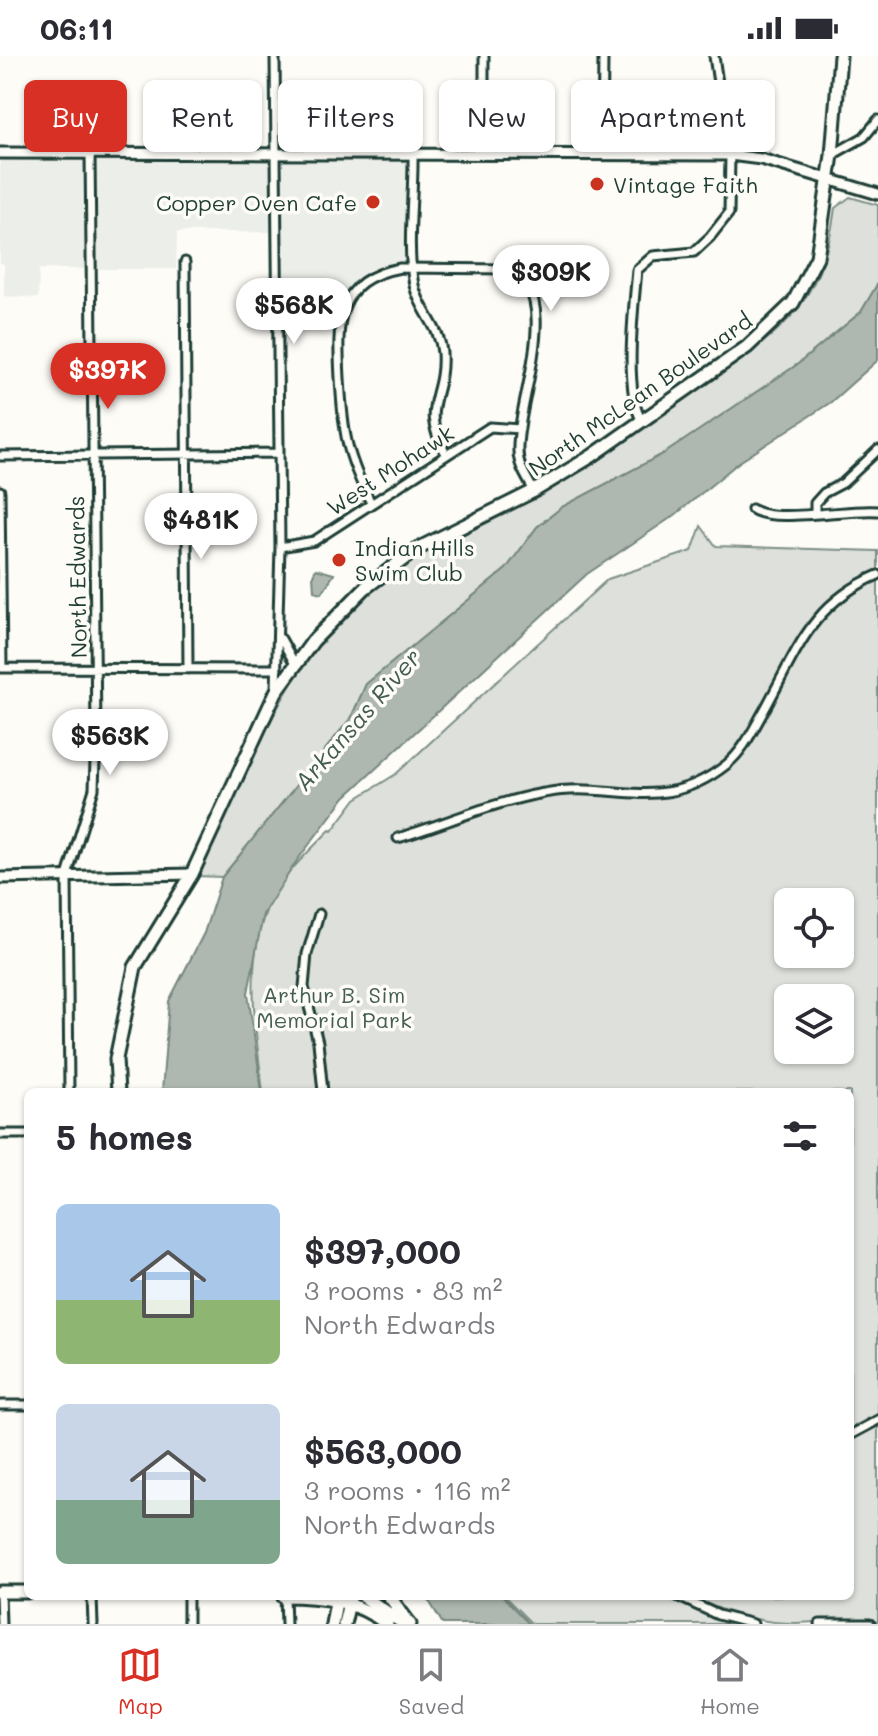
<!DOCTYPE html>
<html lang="en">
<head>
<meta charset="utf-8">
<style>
  body { margin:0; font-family:Mali,sans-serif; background:#f7f7f7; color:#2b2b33; height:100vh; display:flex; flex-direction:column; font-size:30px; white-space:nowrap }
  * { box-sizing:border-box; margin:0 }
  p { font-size:26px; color:#7c7c81 }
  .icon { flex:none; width:44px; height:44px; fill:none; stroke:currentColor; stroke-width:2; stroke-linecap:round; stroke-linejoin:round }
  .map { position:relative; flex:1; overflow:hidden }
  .sheet { position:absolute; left:24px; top:1032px; width:830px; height:512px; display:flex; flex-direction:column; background:#fff; border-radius:12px; box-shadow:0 2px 6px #0004 }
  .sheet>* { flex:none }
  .top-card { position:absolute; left:24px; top:24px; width:830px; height:72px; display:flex; gap:16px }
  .fabs { position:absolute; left:774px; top:832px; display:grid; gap:16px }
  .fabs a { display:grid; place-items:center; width:80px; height:80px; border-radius:12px; background:#fff; box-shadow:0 2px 6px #0004; font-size:40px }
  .price { position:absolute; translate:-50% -68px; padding:0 18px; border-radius:28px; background:#fff; color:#222; font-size:26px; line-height:52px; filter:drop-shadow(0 2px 4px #0008) }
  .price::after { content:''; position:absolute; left:50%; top:48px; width:24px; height:18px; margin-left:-12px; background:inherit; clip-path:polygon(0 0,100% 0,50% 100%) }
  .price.current { background:#d93025; color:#fff }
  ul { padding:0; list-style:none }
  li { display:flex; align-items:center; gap:24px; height:200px; padding:0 32px }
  li span { display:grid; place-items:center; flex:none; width:224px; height:160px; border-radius:12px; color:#555 }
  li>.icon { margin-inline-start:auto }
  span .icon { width:96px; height:96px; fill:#fffc; stroke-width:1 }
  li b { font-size:34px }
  h2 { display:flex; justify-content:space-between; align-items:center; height:96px; padding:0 32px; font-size:34px }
  .chip { padding:0 28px; border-radius:12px; background:#fff; box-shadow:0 2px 6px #0004; font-size:28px; line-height:72px }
  .chip.current { background:#d93025; color:#fff }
  .status { display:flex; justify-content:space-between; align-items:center; height:56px; padding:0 40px; background:#fff; direction:ltr }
  .status svg { height:22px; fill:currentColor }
  .menu { display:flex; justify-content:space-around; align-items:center; height:112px; border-top:2px solid #e1e1e2; background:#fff; font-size:22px; color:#7c7c81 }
  .menu a { display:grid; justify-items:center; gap:4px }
  .menu .current { color:#d93025 }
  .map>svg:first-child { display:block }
  .built { fill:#eceee9 }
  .green { fill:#dde0db; stroke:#7e8e88; stroke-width:2; fill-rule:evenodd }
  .water { fill:#aeb8b1; stroke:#75877f; stroke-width:2 }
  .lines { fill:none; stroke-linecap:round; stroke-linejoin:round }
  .minor-casing { stroke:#1f3d34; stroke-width:13 }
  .tertiary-casing { stroke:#1f3d34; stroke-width:15 }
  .secondary-casing { stroke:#1f3d34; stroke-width:17 }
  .minor { stroke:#fdfcf7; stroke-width:7 }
  .tertiary { stroke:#fdfcf7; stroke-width:9 }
  .secondary { stroke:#fdfcf7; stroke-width:11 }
  .poi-dot { fill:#c8321e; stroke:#fdfcf7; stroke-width:3 }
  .labels { text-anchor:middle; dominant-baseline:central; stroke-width:7; stroke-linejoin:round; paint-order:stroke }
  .poi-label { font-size:22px; fill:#1f3d34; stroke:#fdfcf7; text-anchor:start }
  .street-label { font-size:22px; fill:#1f3d34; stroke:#fdfcf7 }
  .park-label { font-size:22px; fill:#455e55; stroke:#fdfcf7 }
  .water-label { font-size:24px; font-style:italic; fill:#435c53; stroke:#fdfcf7 }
</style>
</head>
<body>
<div class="status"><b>06:11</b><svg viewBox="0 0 49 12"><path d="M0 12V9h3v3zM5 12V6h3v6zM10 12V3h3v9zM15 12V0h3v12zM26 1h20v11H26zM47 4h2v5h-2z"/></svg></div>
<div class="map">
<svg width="878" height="1568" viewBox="0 0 878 1568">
  <rect width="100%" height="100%" fill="#fdfcf7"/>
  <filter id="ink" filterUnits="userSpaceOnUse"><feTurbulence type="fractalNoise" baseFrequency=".0125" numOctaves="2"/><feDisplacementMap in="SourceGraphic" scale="16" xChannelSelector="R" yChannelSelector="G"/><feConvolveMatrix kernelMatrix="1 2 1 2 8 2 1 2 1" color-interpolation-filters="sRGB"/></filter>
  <g filter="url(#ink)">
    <path class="built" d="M0,103L269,105L272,176H177L176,213H39L38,242L4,240V208L0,207Z
      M403,104L408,108L407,205L368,214L341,239L334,260L281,251L283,105Z"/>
    <path class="green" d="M850,141L878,149V227L861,256L798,308L738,349L665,397L562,451L537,471L506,513L366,628L351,662L222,821L197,820C244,729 274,628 349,555C381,524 418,497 456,477C480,464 505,457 528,445C589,413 643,370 699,331C732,307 773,285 798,252C821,222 830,189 835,152Z
      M701,470L716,490L878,495V1359L850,1374V1036H263C255,969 239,883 283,824C297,806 314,790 330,774L332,775L356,743L396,718L608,523L692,495ZM788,846H840V898H788ZM788,942H840V994H788Z
      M878,1370V1566C850,1561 825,1566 797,1567C759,1568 723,1556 689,1540H850V1383Z
      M504,1540H664L740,1568H532Z"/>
    <path class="water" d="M878,227V304L831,346L738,407L675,459L587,518L345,741L296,806L263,858L248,937L262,1036H162L169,945L204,877L222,821L351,662L366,628L506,513L537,471L562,451L665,397L798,308L861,256Z
      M316,513L334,518L322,537L314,535L313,519Z
      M426,1540H502L529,1568H443Z"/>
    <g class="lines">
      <g class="minor-casing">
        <path id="minor" d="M275,0L280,491L276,633
          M484,0V98
          M714,0L721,47L722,99
          M107,37L108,97
          M413,98C414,138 406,190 414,229C419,254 440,270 442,297C445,343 418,350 446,398
          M602,99L603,0
          M832,99L864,81L878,64
          M185,206L188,613
          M642,365C623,336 634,250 637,214L653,200L694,196L710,181L729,157L730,99
          M0,400L279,397
          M0,435L2,612
          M371,447C346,398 343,376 340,322C337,267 335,224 400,212L510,213C565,240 516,347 518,395C518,410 527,422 534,435
          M752,453C773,468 849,452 878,455
          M815,458V447L824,437L843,427L878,394
          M280,491L314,485L490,371L520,373
          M281,583L295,608
          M0,612L277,613
          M398,782C447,767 493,746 544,737C612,723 660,761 726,709C742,696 751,678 761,660C796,599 808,549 878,519
          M319,858L307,898L304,931L318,986L323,1036
          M69,1036L67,820L94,733L96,677L90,97
          M0,1078H28
          M0,1349H28
          M850,1379L878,1364
          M0,1536L1,1568
          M92,1540L93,1568
          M188,1540V1568
          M285,1540L286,1568
          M677,1540L718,1559L753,1568
          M820,1568H870"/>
      </g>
      <g class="tertiary-casing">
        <path id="tertiary" d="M0,97L730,99L761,103L878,138
          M0,822L192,818"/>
      </g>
      <g class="secondary-casing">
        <path id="secondary" d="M118,1036L116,1003L135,911L192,818L276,636L313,585L365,532L417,493L534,435L592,400L747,291L793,247L817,201L832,99L840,0
          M0,1536H28
          M283,1540C322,1540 355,1544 387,1568
          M363,1540L404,1568
          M389,1540L410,1568
          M332,1568L337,1540
          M344,1568L350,1542"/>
      </g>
      <use href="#minor" class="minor"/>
      <use href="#tertiary" class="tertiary"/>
      <use href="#secondary" class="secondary"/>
    </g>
  </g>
  <g class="poi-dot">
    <circle cx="597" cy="128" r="8"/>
    <circle cx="373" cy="146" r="8"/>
    <circle cx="339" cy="504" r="8"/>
  </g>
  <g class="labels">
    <g class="poi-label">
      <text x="613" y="128">Vintage Faith</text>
      <text x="357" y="146" text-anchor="end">Copper Oven Cafe</text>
      <text x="355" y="491">Indian Hills<tspan x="355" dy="25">Swim Club</tspan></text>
    </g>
    <g class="street-label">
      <text transform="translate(640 338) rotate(-35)">North McLean Boulevard</text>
      <text transform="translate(390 414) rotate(-33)">West Mohawk</text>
      <text transform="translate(77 521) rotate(-91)">North Edwards</text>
    </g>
    <g class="park-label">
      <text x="334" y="938">Arthur B. Sim<tspan x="334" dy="25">Memorial Park</tspan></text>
    </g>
    <g class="water-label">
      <text transform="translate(357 663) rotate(-49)">Arkansas River</text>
    </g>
  </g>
</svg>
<div class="fabs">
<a><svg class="icon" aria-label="locate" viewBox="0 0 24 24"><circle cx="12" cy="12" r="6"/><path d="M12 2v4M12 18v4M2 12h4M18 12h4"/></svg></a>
<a><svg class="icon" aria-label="layers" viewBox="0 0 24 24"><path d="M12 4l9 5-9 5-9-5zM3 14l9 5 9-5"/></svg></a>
</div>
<b class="price" style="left:551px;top:257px">$309K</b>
<b class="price" style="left:294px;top:290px">$568K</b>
<b class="price current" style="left:108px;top:355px">$397K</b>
<b class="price" style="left:201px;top:505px">$481K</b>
<b class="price" style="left:110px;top:721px">$563K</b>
<div class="top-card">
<a class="chip current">Buy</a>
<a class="chip">Rent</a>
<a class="chip">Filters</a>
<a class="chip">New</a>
<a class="chip">Apartment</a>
</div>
<section class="sheet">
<h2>5 homes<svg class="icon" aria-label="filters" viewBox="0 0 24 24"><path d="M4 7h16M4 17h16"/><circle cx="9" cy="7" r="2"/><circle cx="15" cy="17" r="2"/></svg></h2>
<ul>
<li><span style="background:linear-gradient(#a9c7e8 60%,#8fb573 0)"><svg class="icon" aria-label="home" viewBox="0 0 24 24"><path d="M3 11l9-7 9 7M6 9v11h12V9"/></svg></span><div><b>$397,000</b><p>3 rooms · 83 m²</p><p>North Edwards</p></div></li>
<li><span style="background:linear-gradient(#c9d6e8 60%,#7fa58c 0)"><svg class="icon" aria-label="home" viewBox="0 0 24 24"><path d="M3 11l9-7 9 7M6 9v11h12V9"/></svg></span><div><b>$563,000</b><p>3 rooms · 116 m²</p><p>North Edwards</p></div></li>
</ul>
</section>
</div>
<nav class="menu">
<a class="current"><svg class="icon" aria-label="map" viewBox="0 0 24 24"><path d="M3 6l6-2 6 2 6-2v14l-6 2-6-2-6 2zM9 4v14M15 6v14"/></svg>Map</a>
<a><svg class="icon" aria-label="saved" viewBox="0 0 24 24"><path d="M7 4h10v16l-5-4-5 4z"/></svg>Saved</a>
<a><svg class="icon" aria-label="home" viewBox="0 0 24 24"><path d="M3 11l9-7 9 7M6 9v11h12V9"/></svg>Home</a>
</nav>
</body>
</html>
